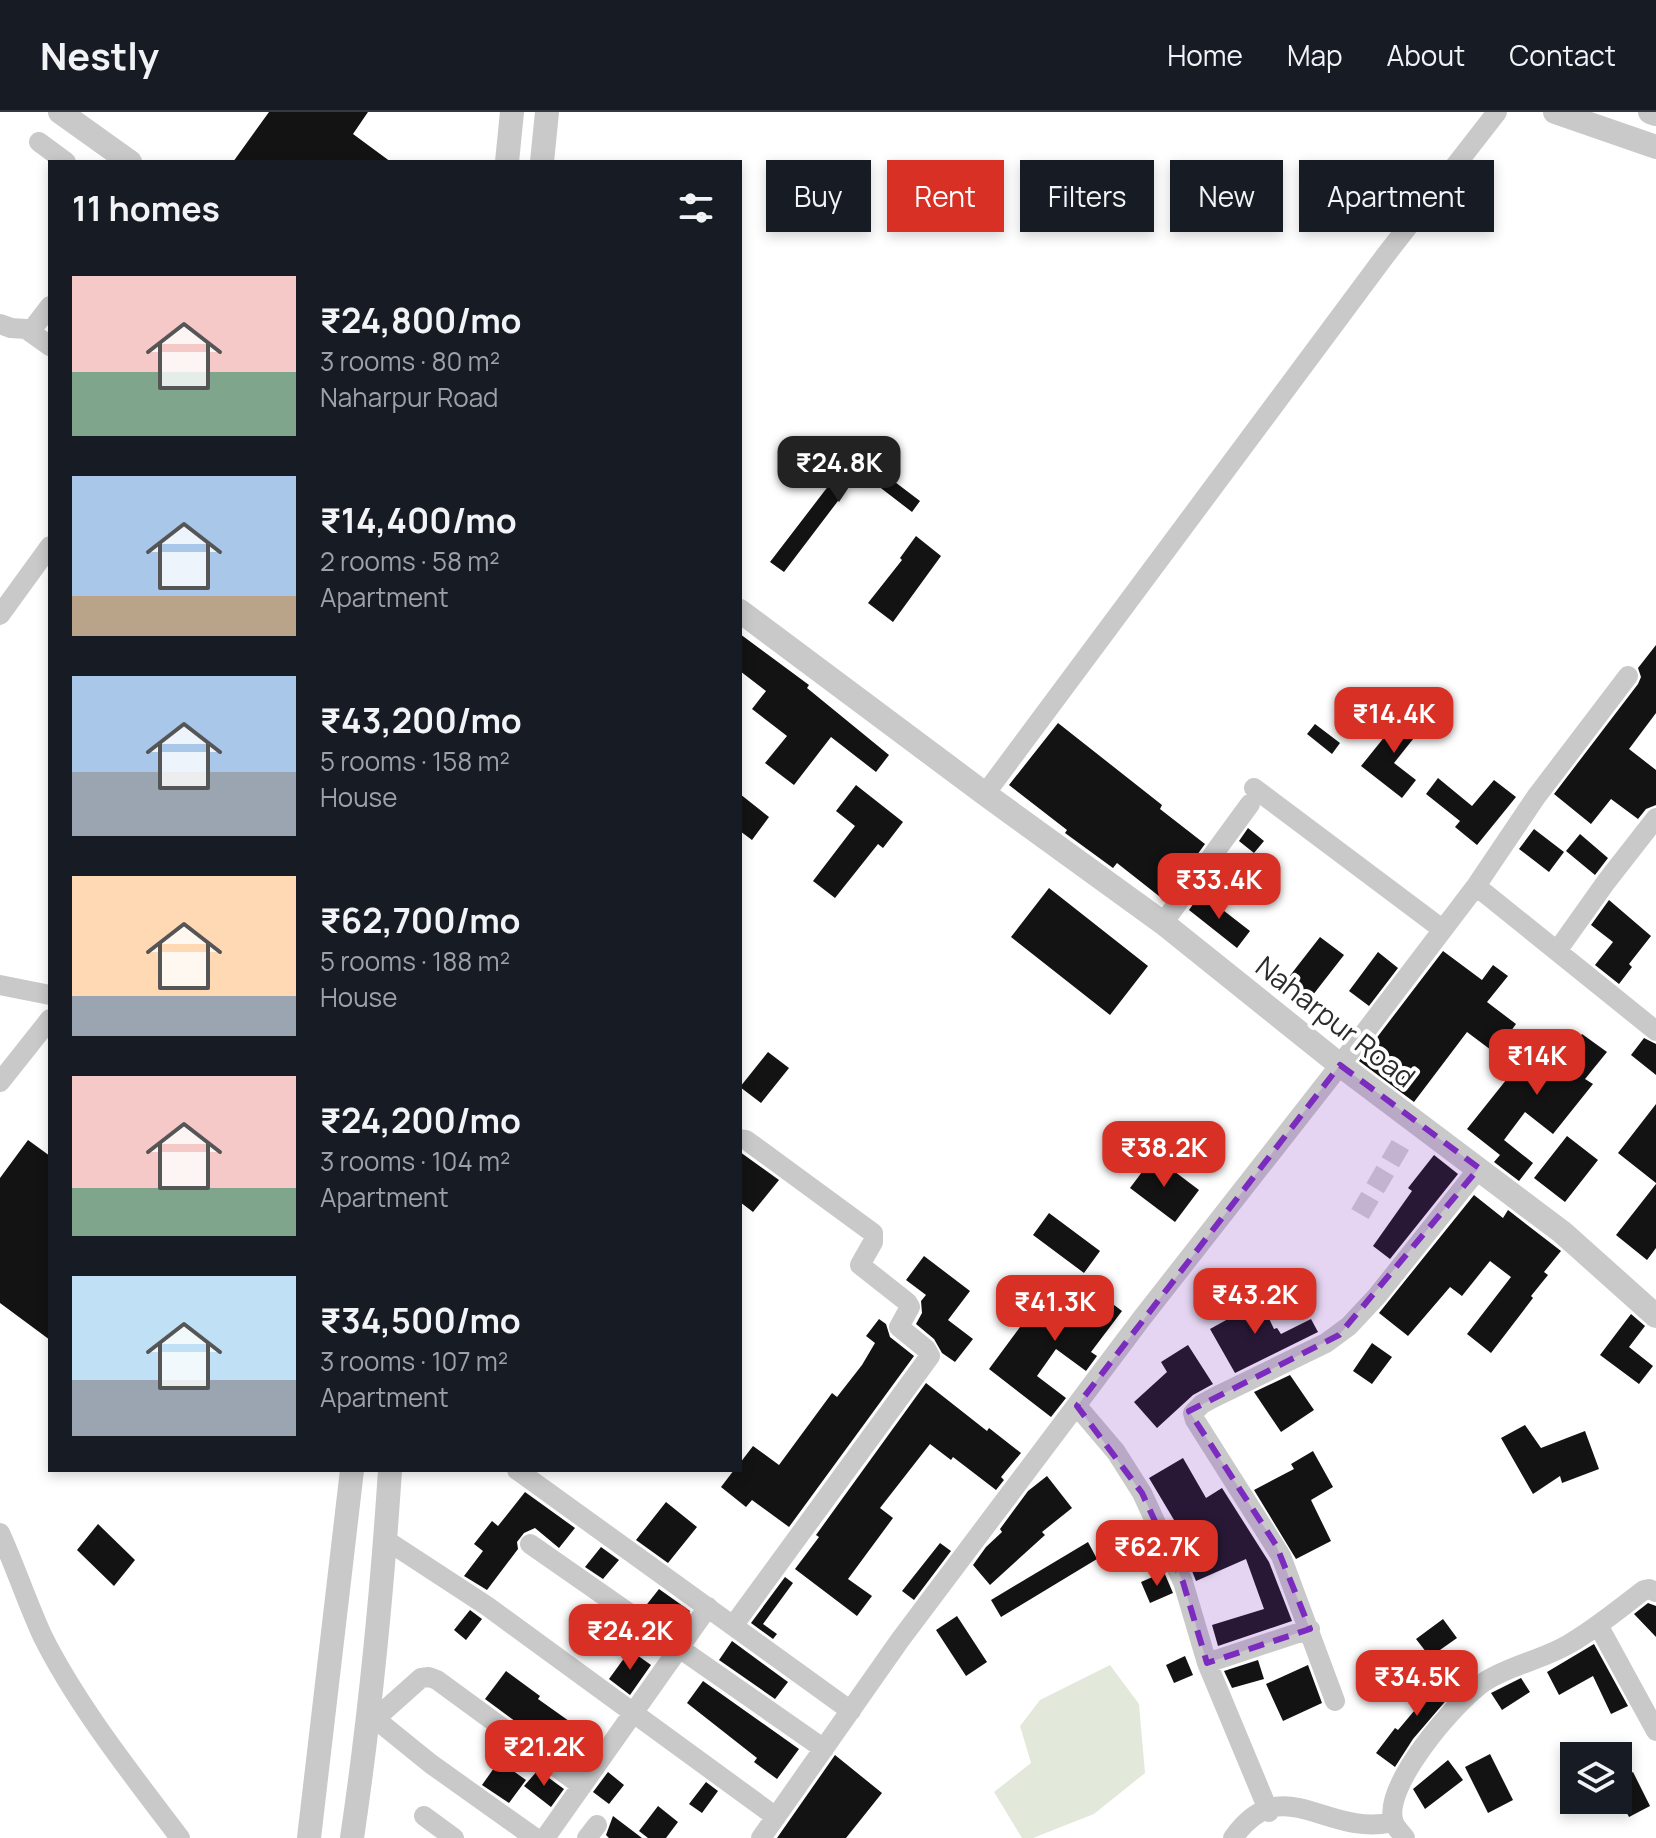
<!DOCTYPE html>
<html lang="en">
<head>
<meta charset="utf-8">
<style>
  body { margin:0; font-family:Manrope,sans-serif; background:#20242c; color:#f1f3f6; height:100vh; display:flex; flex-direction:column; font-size:30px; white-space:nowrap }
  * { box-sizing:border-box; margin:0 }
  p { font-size:26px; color:#9ea1a6 }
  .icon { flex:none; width:44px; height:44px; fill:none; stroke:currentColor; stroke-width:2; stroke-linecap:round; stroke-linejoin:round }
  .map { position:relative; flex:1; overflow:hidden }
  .panel { position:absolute; left:48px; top:48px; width:694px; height:1312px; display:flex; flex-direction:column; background:#171b24; border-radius:0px; box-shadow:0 4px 12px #0003 }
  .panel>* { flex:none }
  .guide { position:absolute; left:766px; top:48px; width:760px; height:72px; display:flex; gap:16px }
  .tools { position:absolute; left:1560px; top:1630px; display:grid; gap:16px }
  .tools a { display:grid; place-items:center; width:72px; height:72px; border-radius:0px; background:#171b24; box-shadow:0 4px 12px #0003; font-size:40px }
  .price { position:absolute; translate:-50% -68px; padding:0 18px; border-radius:16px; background:#d93025; color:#fff; font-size:26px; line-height:52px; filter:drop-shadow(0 2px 4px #0008) }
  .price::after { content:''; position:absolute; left:50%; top:48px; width:24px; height:18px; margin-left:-12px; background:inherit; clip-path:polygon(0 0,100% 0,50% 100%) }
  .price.selected { background:#222; color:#fff }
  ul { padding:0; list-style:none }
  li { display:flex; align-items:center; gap:24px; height:200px; padding:0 24px }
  li span { display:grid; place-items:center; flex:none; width:224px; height:160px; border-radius:0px; color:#555 }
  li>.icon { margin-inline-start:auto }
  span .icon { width:96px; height:96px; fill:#fffc; stroke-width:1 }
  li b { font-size:34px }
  h2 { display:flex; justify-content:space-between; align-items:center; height:96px; padding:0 24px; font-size:34px }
  .tag { padding:0 28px; border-radius:0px; background:#171b24; box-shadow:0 4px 12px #0003; font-size:28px; line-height:72px }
  .tag.selected { background:#d93025; color:#fff }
  header { display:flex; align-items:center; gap:48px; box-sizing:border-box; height:112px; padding:0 40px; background:#171b24; border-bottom:2px solid #363941 }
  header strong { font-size:38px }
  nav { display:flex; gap:44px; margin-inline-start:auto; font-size:28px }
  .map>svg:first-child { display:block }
  .green { fill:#e2e9da }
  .building { fill:#131313 }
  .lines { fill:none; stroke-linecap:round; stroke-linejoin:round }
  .minor-tunnel { stroke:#d5d5d5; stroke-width:20; stroke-dasharray:20 10; stroke-linecap:butt }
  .minor { stroke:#c9c9c9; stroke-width:20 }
  .tertiary { stroke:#c9c9c9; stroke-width:24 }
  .marked { fill:#7b2cbf; fill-opacity:0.2; stroke:#7b2cbf; stroke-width:6; stroke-dasharray:16 10; stroke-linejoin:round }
  .labels { text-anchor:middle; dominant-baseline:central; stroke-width:8; stroke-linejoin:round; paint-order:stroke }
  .street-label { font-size:28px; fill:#2c2c2c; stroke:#fff }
</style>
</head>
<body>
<header>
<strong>Nestly</strong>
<nav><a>Home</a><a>Map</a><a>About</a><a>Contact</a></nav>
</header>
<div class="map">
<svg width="1656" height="1726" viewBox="0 0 1656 1726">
  <rect width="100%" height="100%" fill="#fff"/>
  <path class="green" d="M1110,1553L1139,1592L1145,1661L1094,1702L1033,1726H1022L994,1680L1031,1651L1020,1614L1040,1588Z"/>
  <path class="building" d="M269,0H368L353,22L391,50H233Z
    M859,334L871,342L866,348L920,389L912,400L860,360L784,460L770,450Z
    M916,424L941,444L893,510L868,491L902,448L900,446Z
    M740,522L809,573L807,576L889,643L876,660L831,625L794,673L765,651L787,624L752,597L766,579L740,559Z
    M1656,533V601L1629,637L1656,658V693L1646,697L1638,707L1611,687L1591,712L1554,682L1638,572L1641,565L1638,556Z
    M1407,597L1425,612L1394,651L1416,668L1402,686L1361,654Z
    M1058,611L1162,693L1160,697L1205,732L1164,788L1117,751L1113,756L1076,729L1065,721L1067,718L1009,673Z
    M1315,612L1340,631L1332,642L1307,622Z
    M1438,666L1472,694L1494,668L1516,685L1477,733L1455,715L1460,709L1426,682Z
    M856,673L903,710L883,736L878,732L835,786L813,769L855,714L836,699Z
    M740,682L769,705L752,728L740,719Z
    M1248,716L1264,729L1254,741L1239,729Z
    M1534,717L1564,740L1549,760L1519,737Z
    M1580,722L1608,746L1595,763L1566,739Z
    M1049,776L1148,854L1110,903L1011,825Z
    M1201,781L1250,819L1237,836L1189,798Z
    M1609,788L1651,824L1629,852L1632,855L1619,872L1595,853L1613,830L1591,813Z
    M1320,825L1344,843L1309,888L1285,870Z
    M1443,839L1482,868L1493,853L1508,864L1487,890L1516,912L1495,941L1467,920L1414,990L1359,949Z
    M1378,840L1398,856L1369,894L1349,879Z
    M1582,922L1607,940L1585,967L1593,972L1553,1022L1525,1000L1504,1028L1533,1051L1519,1069L1494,1050L1500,1043L1467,1017L1542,923L1566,942Z
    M1644,926L1656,932V963L1631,943Z
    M768,940L789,956L761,991L740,975Z
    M1656,992V1071L1618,1041Z
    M1567,1024L1598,1048L1565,1090L1534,1066Z
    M28,1028L50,1044V1228L0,1191V1066Z
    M740,1040L779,1068L753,1100L740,1090Z
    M1434,1043L1458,1062L1390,1147L1373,1134L1412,1079L1408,1076Z
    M1154,1044L1199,1078L1175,1110L1130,1076Z
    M1656,1072V1136L1647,1148L1616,1123Z
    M1474,1083L1503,1106L1508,1098L1561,1139L1544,1160L1548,1163L1531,1184L1533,1186L1491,1241L1467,1222L1511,1165L1490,1149L1462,1184L1450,1175L1408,1224L1379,1201Z
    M1049,1101L1100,1139L1084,1161L1033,1123Z
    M924,1144L970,1179L948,1208L973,1227L955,1250L942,1241L934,1227L916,1212L922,1201L921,1189L926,1183L906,1168Z
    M1081,1168L1122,1199L1091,1240L1097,1244L1086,1259L1056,1237L1037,1264L1066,1286L1051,1305L989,1257L1040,1188L1057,1200Z
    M1260,1188L1274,1217L1277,1216L1281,1222L1311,1207L1318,1220L1235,1261L1210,1217L1228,1207L1226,1204Z
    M1631,1202L1645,1214L1629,1235L1653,1254L1639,1272L1600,1243Z
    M879,1207L886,1212L890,1225L914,1244L789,1415L752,1388L746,1395L721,1375L734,1358H740V1351L753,1334L779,1353L832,1281L837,1285L862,1253L875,1231L866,1224Z
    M1372,1231L1392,1245L1372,1272L1353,1259Z
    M1188,1233L1213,1272L1193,1283L1157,1316L1134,1290L1167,1260L1161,1250Z
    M1290,1263L1314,1298L1281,1320L1254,1280Z
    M926,1271L987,1319L989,1316L1021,1341L1001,1365L1004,1368L996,1378L953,1345L951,1348L930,1332L880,1396L893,1406L848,1467L872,1484L857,1504L795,1457L819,1425L816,1423Z
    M1525,1313L1541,1336L1585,1319L1599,1357L1562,1371L1560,1364L1533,1382L1501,1326Z
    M1313,1339L1333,1375L1311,1388L1331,1429L1296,1447L1254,1378L1294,1357L1291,1352Z
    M1183,1346L1206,1386L1222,1376L1269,1450L1292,1509L1218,1534L1212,1513L1264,1497L1246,1447L1196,1469L1188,1449L1193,1447L1175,1414L1177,1413L1149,1366Z
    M1047,1364L1072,1396L1042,1420L1045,1423L990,1473L973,1453L986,1435L1002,1420L1000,1417L1028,1379Z
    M525,1380L575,1416L559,1436L535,1416L524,1421L517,1430L518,1437L487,1478L464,1464L483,1439L474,1432L492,1409L498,1414Z
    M666,1390L697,1415L668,1451L636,1428Z
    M98,1412L135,1448L114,1474L77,1438Z
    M1088,1430L1097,1447L1001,1505L991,1488Z
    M940,1431L951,1439L914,1488L902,1479Z
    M601,1435L619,1448L603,1467L585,1455Z
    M1164,1460L1173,1481L1150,1491L1141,1470Z
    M785,1465L793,1471L763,1512L777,1522L773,1527L751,1511Z
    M659,1477L690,1499L676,1518L644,1496Z
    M1648,1491L1656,1494V1525L1634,1502Z
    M470,1498L482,1507L466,1528L454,1518Z
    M957,1504L987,1550L966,1564L936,1518Z
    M1443,1507L1457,1526L1430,1545L1416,1527Z
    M732,1529L788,1570L775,1587L719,1548Z
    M1594,1532L1628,1594L1611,1602L1593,1564L1559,1583L1547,1560Z
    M630,1538L651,1553L630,1583L609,1567Z
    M1185,1544L1193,1563L1174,1571L1166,1553Z
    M1258,1548L1264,1567L1232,1576L1224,1559Z
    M1308,1553L1322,1591L1283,1609L1266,1572Z
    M1436,1558L1455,1578L1413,1627L1395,1655L1376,1641L1395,1616L1398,1618L1425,1586L1416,1576Z
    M506,1559L540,1584L538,1587L569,1609L550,1635L485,1587Z
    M1521,1566L1530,1580L1502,1598L1491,1581Z
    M703,1569L799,1637L777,1667L754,1650L757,1646L687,1591Z
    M1490,1642L1513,1688L1488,1701L1465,1655Z
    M835,1643L882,1681L846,1726H777Z
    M1448,1648L1463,1668L1425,1697L1413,1677Z
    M499,1649L526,1668L509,1691L482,1673Z
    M538,1658L564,1677L551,1695L524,1674Z
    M608,1660L624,1673L609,1692L593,1680Z
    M1633,1660L1650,1694L1629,1705L1618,1684V1668Z
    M706,1670L718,1679L702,1701L689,1692Z
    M658,1694L678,1710L666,1726H648L639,1719Z
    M613,1704L642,1726H609L606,1723Z"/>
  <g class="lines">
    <path class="minor-tunnel" d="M1360,1102L1405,1025"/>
    <path class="minor" d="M39,30L66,50
      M0,212L11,216L26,217L50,234
      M30,220L50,194
      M0,503L50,434
      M1254,676L1442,817
      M985,682L1385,144L1497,0
      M1476,774L1656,919
      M1163,811L1250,692
      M1557,839L1606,770L1656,706
      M0,873L50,883
      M0,970L50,907
      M1077,1294L1116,1340L1142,1381L1183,1470L1207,1551L1269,1700
      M517,1358L851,1599
      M0,1421C15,1454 27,1490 42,1523C76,1592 133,1664 180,1726
      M386,1428L487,1494L776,1705
      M530,1432L824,1637
      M1598,1513L1656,1619
      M733,1514L930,1244L926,1237L899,1215L910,1195L907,1190L860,1153L873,1130V1121L746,1028L740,1027
      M1207,1551L1310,1517
      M1335,1589L1281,1444L1195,1308L1193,1301L1202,1292L1215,1285L1326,1231L1349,1214L1377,1184L1479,1056
      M368,1601L431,1652L535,1726
      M375,1607L421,1566L429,1565L437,1568L582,1674
      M424,1704L454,1726
      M545,1726L708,1495
      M587,1726L597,1713
      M761,1726L900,1528L1142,1206L1340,953L1476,774L1536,685L1628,564
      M1233,1726C1283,1656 1325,1726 1393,1710
      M1405,1726C1402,1722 1396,1716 1394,1711C1380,1676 1456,1589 1484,1570C1510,1553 1542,1548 1569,1532C1595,1517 1619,1497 1644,1478L1649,1477L1656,1480"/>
    <path class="tertiary" d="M60,0L130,50
      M1555,0L1656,35
      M1650,0L1656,2
      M507,50L512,0
      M542,50L547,0
      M740,499L985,682L1163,811L1340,953L1562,1120L1656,1204
      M309,1726L352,1358
      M352,1726C370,1604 382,1481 390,1358"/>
  </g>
  <path class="marked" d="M1340,953L1479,1056L1339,1223L1189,1299L1276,1433L1310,1517L1207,1551L1183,1470L1142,1381L1077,1294Z"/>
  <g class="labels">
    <g class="street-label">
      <text transform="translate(1336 909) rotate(38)">Naharpur Road</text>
    </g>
  </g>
</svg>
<div class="tools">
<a><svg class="icon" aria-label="layers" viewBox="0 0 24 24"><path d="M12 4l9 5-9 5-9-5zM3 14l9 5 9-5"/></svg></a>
</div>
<b class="price selected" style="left:839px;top:392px">₹24.8K</b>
<b class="price" style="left:1394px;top:643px">₹14.4K</b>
<b class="price" style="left:1219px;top:809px">₹33.4K</b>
<b class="price" style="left:1537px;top:985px">₹14K</b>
<b class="price" style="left:1164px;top:1077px">₹38.2K</b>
<b class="price" style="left:1255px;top:1224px">₹43.2K</b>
<b class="price" style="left:1055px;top:1231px">₹41.3K</b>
<b class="price" style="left:1157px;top:1476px">₹62.7K</b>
<b class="price" style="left:630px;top:1560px">₹24.2K</b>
<b class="price" style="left:1417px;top:1606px">₹34.5K</b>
<b class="price" style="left:544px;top:1676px">₹21.2K</b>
<div class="guide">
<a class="tag">Buy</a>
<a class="tag selected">Rent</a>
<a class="tag">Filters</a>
<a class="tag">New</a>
<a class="tag">Apartment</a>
</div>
<section class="panel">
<h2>11 homes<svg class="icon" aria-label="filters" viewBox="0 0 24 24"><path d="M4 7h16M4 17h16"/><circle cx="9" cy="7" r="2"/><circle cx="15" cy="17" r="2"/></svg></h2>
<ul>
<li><span style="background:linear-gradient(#f6c9c9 60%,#7fa58c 0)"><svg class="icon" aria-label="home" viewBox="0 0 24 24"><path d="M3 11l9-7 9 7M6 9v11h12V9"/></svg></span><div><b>₹24,800/mo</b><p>3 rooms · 80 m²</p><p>Naharpur Road</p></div></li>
<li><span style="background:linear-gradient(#a9c7e8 75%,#b9a48a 0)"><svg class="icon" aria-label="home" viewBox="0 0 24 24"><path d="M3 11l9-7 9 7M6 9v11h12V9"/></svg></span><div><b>₹14,400/mo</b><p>2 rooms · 58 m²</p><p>Apartment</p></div></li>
<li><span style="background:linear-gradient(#a9c7e8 60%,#9aa5b1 0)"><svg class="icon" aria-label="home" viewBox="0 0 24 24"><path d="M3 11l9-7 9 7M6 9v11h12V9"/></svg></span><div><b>₹43,200/mo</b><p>5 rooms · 158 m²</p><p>House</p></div></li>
<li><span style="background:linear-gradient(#ffd9b3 75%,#9aa5b1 0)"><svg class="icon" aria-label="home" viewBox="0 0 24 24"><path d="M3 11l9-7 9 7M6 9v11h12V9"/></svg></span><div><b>₹62,700/mo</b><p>5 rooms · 188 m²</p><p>House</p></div></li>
<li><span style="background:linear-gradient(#f6c9c9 70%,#7fa58c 0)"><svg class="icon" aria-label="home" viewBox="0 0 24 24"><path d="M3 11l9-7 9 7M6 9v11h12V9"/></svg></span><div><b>₹24,200/mo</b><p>3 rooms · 104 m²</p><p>Apartment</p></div></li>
<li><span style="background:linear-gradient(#bfe0f5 65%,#9aa5b1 0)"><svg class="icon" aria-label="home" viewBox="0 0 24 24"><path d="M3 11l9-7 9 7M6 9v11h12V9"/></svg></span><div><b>₹34,500/mo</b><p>3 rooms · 107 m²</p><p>Apartment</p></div></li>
</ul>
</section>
</div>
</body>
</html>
